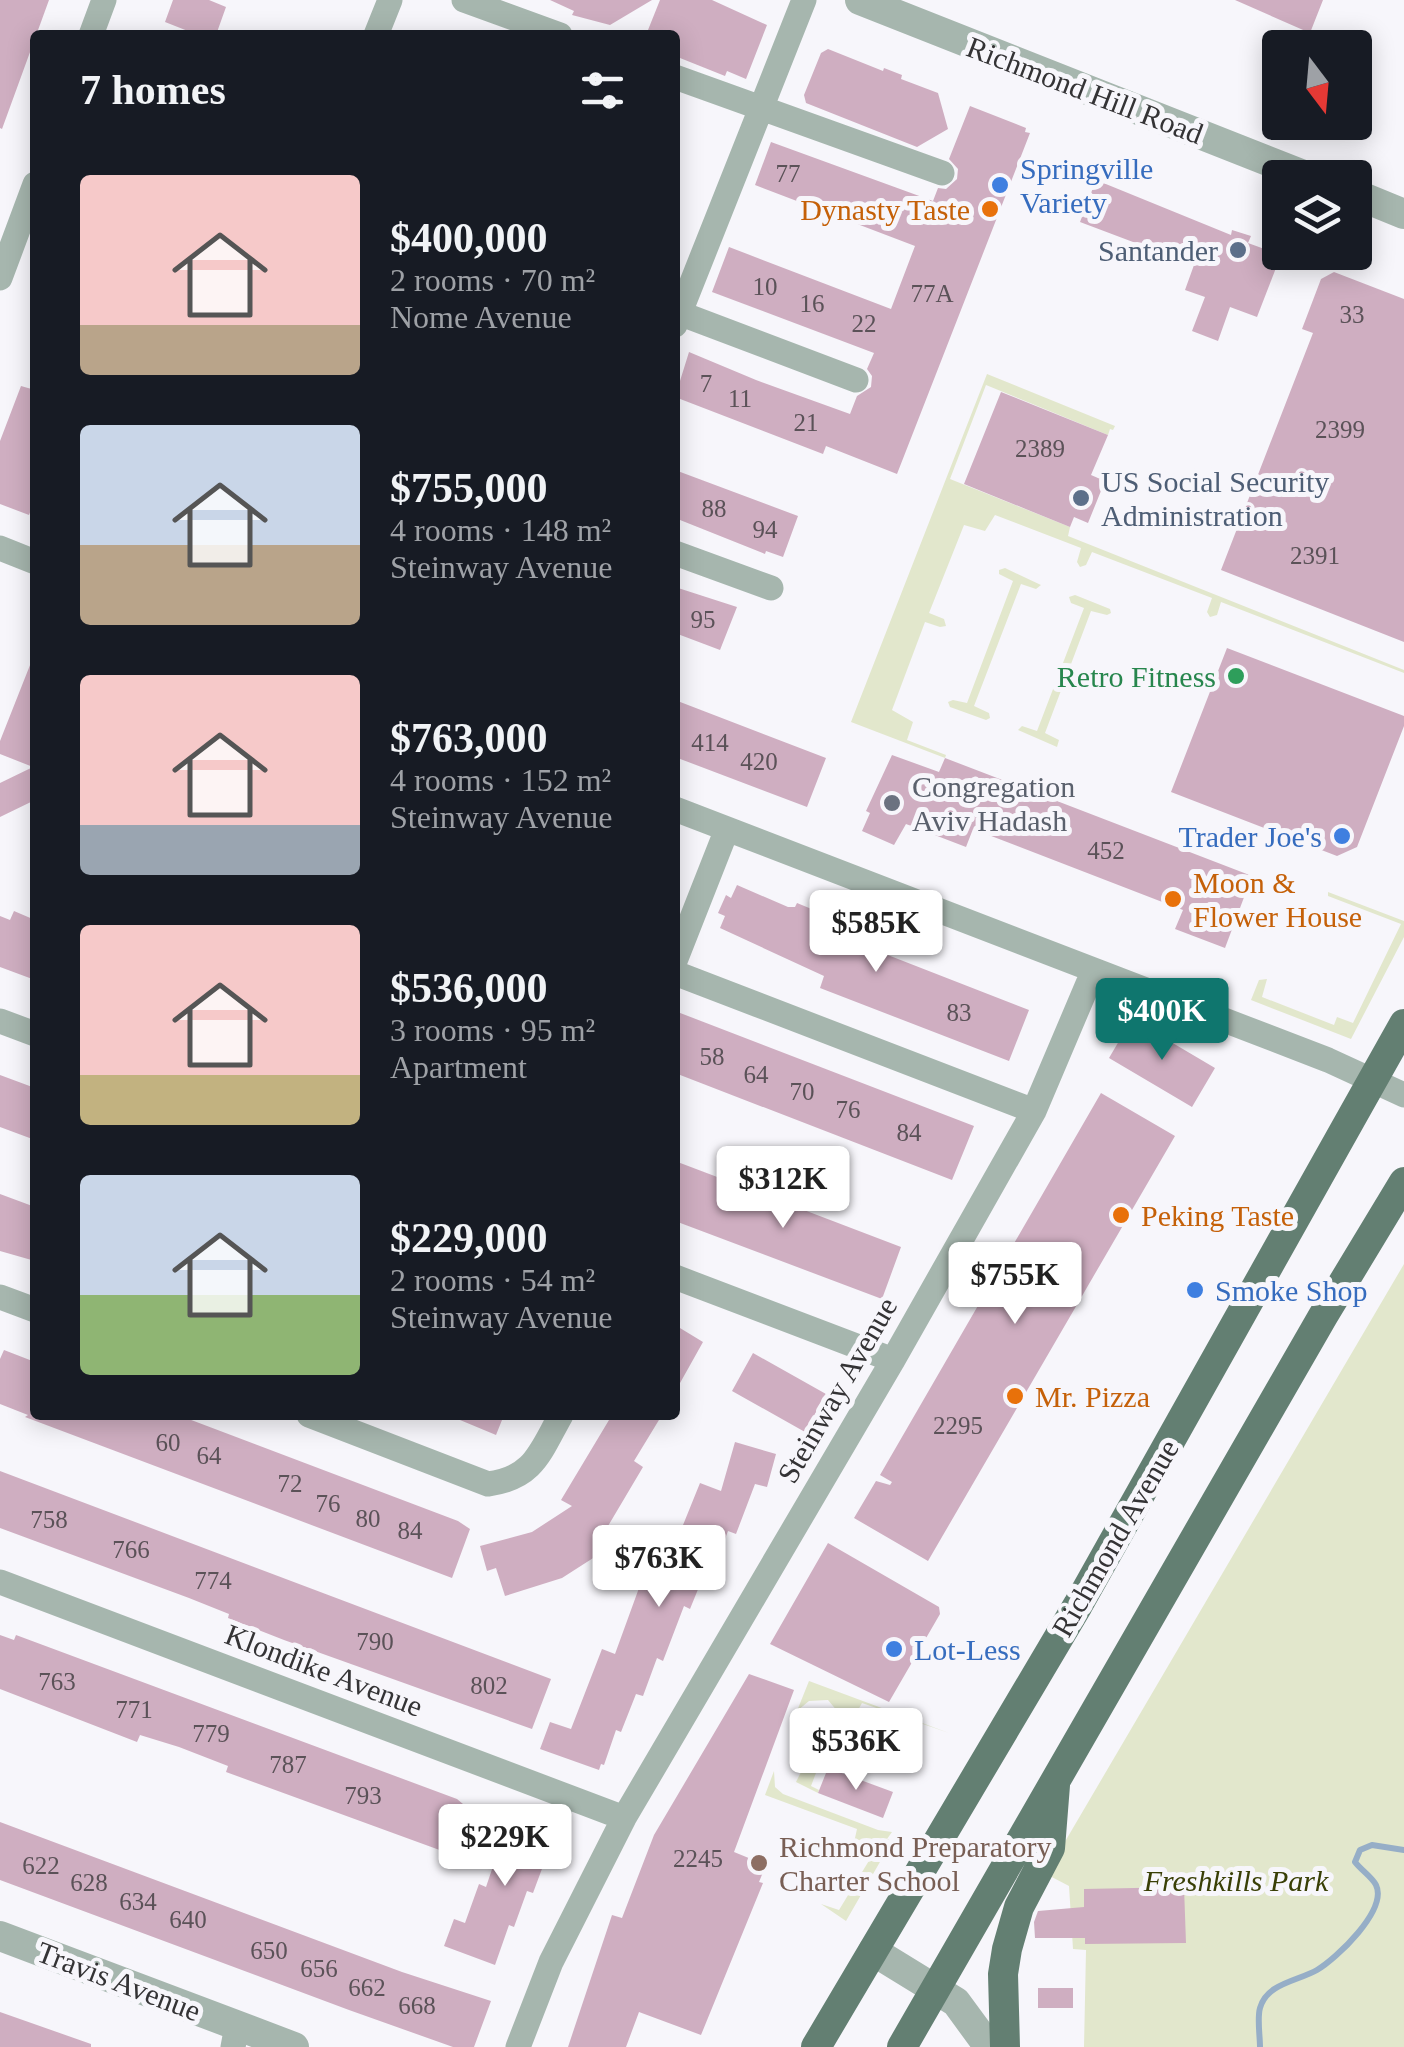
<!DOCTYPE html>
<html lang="en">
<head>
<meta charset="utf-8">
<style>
  body { margin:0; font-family:"Times New Roman",serif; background:#242831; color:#f1f3f6; height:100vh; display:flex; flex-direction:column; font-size:38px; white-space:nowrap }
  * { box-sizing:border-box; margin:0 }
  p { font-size:32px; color:#9ea1a6 }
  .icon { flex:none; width:55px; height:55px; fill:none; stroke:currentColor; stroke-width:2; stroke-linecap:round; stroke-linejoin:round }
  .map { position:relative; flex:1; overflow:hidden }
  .panel { position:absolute; left:30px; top:30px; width:650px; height:1390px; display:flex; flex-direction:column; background:#171b24; border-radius:10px; box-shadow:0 5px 25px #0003 }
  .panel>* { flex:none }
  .needle { width:65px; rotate:164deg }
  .buttons { position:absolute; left:1262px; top:30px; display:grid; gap:20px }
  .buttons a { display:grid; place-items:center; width:110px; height:110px; border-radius:10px; background:#171b24; box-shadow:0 5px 25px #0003; font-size:50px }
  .price { position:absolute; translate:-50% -85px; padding:0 22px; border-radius:10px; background:#fff; color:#222; font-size:32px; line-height:65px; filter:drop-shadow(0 2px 5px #0008) }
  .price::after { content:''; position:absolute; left:50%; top:60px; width:30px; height:22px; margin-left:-15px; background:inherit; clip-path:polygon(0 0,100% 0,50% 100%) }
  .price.selected { background:#0f766e; color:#fff }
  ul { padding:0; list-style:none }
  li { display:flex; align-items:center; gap:30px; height:250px; padding:0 50px }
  li span { display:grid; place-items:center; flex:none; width:280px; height:200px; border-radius:10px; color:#555 }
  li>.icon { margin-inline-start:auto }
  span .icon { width:120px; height:120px; fill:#fffc; stroke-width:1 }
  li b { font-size:42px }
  h2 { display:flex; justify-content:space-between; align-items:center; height:120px; padding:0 50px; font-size:42px }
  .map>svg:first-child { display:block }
  .green { fill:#e2e7cc }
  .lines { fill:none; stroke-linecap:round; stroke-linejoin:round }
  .stream { stroke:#96aec7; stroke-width:6 }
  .building { fill:#cfaec1 }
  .minor { stroke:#a6b6ae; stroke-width:25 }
  .tertiary { stroke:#a6b6ae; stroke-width:30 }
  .primary { stroke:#637f72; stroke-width:30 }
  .shop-dot { fill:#3f7fe0; stroke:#f7f6fb; stroke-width:4 }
  .food-dot { fill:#e8710a; stroke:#f7f6fb; stroke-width:4 }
  .service-dot { fill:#5c6f8a; stroke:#f7f6fb; stroke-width:4 }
  .leisure-dot { fill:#2e9e5b; stroke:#f7f6fb; stroke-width:4 }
  .worship-dot { fill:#6b7280; stroke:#f7f6fb; stroke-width:4 }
  .education-dot { fill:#8d6e63; stroke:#f7f6fb; stroke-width:4 }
  .labels { text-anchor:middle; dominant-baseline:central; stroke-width:10; stroke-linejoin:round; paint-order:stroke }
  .number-label { font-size:25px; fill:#5b5258 }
  .street-label { font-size:30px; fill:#343335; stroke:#f7f6fb }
  .shop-label { font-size:30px; fill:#366cbe; stroke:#f7f6fb; text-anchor:start }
  .food-label { font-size:30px; fill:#c56008; stroke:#f7f6fb; text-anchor:start }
  .service-label { font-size:30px; fill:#4e5e75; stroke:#f7f6fb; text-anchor:end }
  .leisure-label { font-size:30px; fill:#27864d; stroke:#f7f6fb; text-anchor:end }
  .worship-label { font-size:30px; fill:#5b616d; stroke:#f7f6fb; text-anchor:start }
  .education-label { font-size:30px; fill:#785e54; stroke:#f7f6fb; text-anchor:start }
  .park-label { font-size:30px; font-style:italic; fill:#393f06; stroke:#f7f6fb }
</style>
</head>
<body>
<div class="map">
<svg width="1404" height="2047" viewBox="0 0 1404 2047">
  <rect width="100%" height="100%" fill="#f7f6fb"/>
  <path class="green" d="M987,374L1115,426L1113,430L1110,429L1108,435L986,385L950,479L1070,527L1068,536L1404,670V673L1221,602L1217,615L1210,617L1207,612L1212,598L1092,552L1086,565L1080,567L1077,562L1081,548L995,515L985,531L964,525L929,613L944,619L946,626L940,627L925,622L892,710L913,722L907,740L946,755L945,758L851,722Z
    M1005,568L1041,585L1036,589L1021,584L974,706L989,713L990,718L986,720L950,707L948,702L953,700L967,703L1013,581L999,574V570Z
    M1075,595L1110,609L1111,613L1107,615L1091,611L1045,733L1059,740L1057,747L1018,730L1022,726L1037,731L1084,608L1071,603L1069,597Z
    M1328,892L1404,921V937L1351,1039L1251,1000L1259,980L1267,979L1262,997L1334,1025L1337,1017L1353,1023L1401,924L1328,896Z
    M1404,1264V2047H1084L1086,1950L1073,1949L1069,1886L1046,1874Z
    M809,1681L949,1733L862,1703L853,1719L838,1712L828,1700L809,1701L797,1711Z
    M816,1718L835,1725L819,1720L810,1745L820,1749L814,1762L819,1765L811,1786L819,1790L818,1793L796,1782L801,1772L792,1764L808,1724Z
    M774,1771L775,1787L783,1794L878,1830L892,1832L887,1839L892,1841L846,1921L821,1904L839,1910L870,1859L853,1847L857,1829L765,1795Z"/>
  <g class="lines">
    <path class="stream" d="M1260,2047C1260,2036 1257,2018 1260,2008C1267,1983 1298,1981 1317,1970C1336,1959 1388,1910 1376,1885C1372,1877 1361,1870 1355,1862L1360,1850L1372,1845L1404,1850"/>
  </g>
  <path class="building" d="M0,0H49L2,129L0,128Z
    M173,0H209L226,7L216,35H198L165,22Z
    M550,0H652L610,25L572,15L574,11Z
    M660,0H712L767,25L746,79L727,71L725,76L675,56V35H646Z
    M1235,0H1323L1310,33Z
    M828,49L883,71L884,68L902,75L901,79L938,93L948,129L917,147L806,103L804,95L821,53Z
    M970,106L1026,128L1025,132L1030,133L897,474L826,446L823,454L675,397L689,352L756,380L850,414L857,396L871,387L872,376L867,369L874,353L712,292L729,247L891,309L915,246L755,185L771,142L933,201L938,188L946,189L957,179L958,169L949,159Z
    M1096,180L1231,235L1232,230L1251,236L1248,243L1281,255L1257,317L1230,307L1218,341L1192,331L1205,297L1185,290L1194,265L1080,222Z
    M1334,272L1404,299V642L1221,570L1313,333L1302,329L1321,279Z
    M21,386L35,390V500L29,515L0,504V441Z
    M1001,392L1108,435L1091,475L1105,481L1088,523L1074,517L1070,527L964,484Z
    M675,470L798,516L783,557L766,551L765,554L675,518Z
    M675,587L737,607L720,650L675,633Z
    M1227,648L1404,716V726L1357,847L1337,856L1171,792Z
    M34,655L35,800L0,817V783L33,767L0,754V741Z
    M675,700L826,758L807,807L675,757L678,751L675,749Z
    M892,755L939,772L945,758L1252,876L1225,948L1175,929L1183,910L973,829L966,847L906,824L894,845L862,831L870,813L866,811Z
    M737,885L788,907H795L797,903L814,910L812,915L824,920L821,929L1029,1010L1009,1061L820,988L824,976L720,928L725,916L718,913L726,895L731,898Z
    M14,911L35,920V980L0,967V916L10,920Z
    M675,1011L974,1126L952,1180L675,1073Z
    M1132,1019L1215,1068L1192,1107L1109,1058Z
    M0,1075L35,1088V1140L0,1127Z
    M1101,1093L1175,1136L928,1561L854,1518L876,1481L890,1485L892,1482L880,1475Z
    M675,1161L901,1247L882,1299L675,1221Z
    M0,1194L35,1207V1261L0,1251Z
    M675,1325L703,1342L675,1392Z
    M4,1350L35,1362V1415H178L458,1521L470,1529L452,1578L25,1417L28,1415L0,1404V1359Z
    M753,1353L826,1394L805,1432L732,1391Z
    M448,1415H504L496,1435Z
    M612,1415H662L634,1461L643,1467L595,1548L601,1553L562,1578L505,1596L496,1568L487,1571L480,1546L532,1532L572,1506L561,1500Z
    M735,1442L776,1454L767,1487L755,1484L736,1534L728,1531L710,1579L703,1577L690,1609L684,1606L663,1661L657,1658L643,1696L636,1694L621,1732L616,1730L604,1765L601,1764L599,1770L540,1749L550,1722L571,1729L602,1649L615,1654L639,1588L641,1589L647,1571L654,1574L673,1527L681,1530L700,1483L721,1491Z
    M0,1471L551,1679L532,1729L284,1640L228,1618L229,1614L189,1598L0,1528Z
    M828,1543L939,1607L940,1614L889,1702L770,1644Z
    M0,1635L14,1640L16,1635L457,1799L463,1804L445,1852L226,1772L228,1766L179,1747L140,1735L137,1742L0,1689Z
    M749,1674L794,1690L734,1852L766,1865L759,1882L763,1883L701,2035L639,2012L626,2047H568L612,1915L622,1918L654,1835Z
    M828,1768L893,1792L883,1818L818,1793Z
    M511,1813L563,1833L553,1860L546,1858L533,1893L527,1891L514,1927L509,1925L495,1965L444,1946L454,1919L465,1923L479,1884L486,1887Z
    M0,1822L402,1972L491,2001L474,2047H453L349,2010L0,1880Z
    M1184,1887L1186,1943L1085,1944V1938H1035L1034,1922L1038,1911L1084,1907V1889Z
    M1038,1988H1073V2008H1038Z
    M0,2012L91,2044V2047H0Z"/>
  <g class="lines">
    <path class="minor" d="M464,0L560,35
      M91,35L104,0
      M376,35L390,0
      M675,77L942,173
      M0,278L35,184
      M679,313L856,380
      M675,325L804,0
      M0,548L35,562
      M675,553L771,588
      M675,809L1328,1060L1404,1095
      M675,961L727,829
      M675,973L1034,1111
      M0,1021L35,1034
      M675,1277L893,1360
      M0,1297L35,1310
      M309,1415L488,1484C534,1478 540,1452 561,1415
      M0,1582L624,1818
      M233,2047L237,2026
      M518,2047L551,1962L624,1818L893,1360L1034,1111L1093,972"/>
    <path class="tertiary" d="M860,0L1311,178
      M1355,194L1404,214
      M0,1936L294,2047
      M873,1951L956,2002L989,2047"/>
    <path class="primary" d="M816,2047L1078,1605L1404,1024
      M902,2047L1323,1316L1404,1182
      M1005,2047L1003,1974L1007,1949L1019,1907L1050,1848L1055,1785"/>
  </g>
  <g class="shop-dot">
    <circle cx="1000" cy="185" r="10"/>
    <circle cx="1342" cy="836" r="10"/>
    <circle cx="1195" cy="1290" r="10"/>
    <circle cx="894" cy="1649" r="10"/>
  </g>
  <g class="food-dot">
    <circle cx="990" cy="209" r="10"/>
    <circle cx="1173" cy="899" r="10"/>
    <circle cx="1121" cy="1215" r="10"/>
    <circle cx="1015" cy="1396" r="10"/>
  </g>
  <g class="service-dot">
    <circle cx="1238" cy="250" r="10"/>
    <circle cx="1081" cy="498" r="10"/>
  </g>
  <circle class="leisure-dot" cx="1236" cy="676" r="10"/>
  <circle class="worship-dot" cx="892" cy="803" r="10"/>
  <circle class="education-dot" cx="759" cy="1863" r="10"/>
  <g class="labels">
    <g class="number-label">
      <text x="788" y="173">77</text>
      <text x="765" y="286">10</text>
      <text x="932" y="293">77A</text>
      <text x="812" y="303">16</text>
      <text x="1352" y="314">33</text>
      <text x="864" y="323">22</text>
      <text x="706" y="383">7</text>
      <text x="740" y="398">11</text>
      <text x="806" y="422">21</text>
      <text x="1340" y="429">2399</text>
      <text x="1040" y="448">2389</text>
      <text x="714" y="508">88</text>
      <text x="765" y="529">94</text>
      <text x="1315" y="555">2391</text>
      <text x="703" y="619">95</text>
      <text x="710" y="742">414</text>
      <text x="759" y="761">420</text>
      <text x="1106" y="850">452</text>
      <text x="959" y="1012">83</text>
      <text x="712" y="1056">58</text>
      <text x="756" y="1074">64</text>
      <text x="802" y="1091">70</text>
      <text x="848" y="1109">76</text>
      <text x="909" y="1132">84</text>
      <text x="958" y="1425">2295</text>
      <text x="168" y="1442">60</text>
      <text x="209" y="1455">64</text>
      <text x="290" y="1483">72</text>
      <text x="328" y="1503">76</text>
      <text x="368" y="1518">80</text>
      <text x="49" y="1519">758</text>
      <text x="410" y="1530">84</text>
      <text x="131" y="1549">766</text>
      <text x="213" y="1580">774</text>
      <text x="375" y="1641">790</text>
      <text x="57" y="1681">763</text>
      <text x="489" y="1685">802</text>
      <text x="134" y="1709">771</text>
      <text x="211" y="1733">779</text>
      <text x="288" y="1764">787</text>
      <text x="363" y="1795">793</text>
      <text x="698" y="1858">2245</text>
      <text x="41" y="1865">622</text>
      <text x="89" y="1882">628</text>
      <text x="138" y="1901">634</text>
      <text x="188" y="1919">640</text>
      <text x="269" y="1950">650</text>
      <text x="319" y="1968">656</text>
      <text x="367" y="1987">662</text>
      <text x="417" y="2005">668</text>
    </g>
    <g class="street-label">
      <text transform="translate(1085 90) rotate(21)">Richmond Hill Road</text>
      <text transform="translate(837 1390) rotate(-60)">Steinway Avenue</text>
      <text transform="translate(1115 1538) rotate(-60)">Richmond Avenue</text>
      <text transform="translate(324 1670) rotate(21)">Klondike Avenue</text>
      <text transform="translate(119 1981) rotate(21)">Travis Avenue</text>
    </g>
    <g class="shop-label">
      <text x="1020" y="168">Springville<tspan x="1020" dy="34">Variety</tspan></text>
      <text x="1322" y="836" text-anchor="end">Trader Joe's</text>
      <text x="1215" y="1290">Smoke Shop</text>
      <text x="914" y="1649">Lot-Less</text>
    </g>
    <g class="food-label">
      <text x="970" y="209" text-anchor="end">Dynasty Taste</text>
      <text x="1193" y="882">Moon &amp;<tspan x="1193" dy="34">Flower House</tspan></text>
      <text x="1141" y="1215">Peking Taste</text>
      <text x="1035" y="1396">Mr. Pizza</text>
    </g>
    <g class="service-label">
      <text x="1218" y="250">Santander</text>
      <text x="1101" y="481" text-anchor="start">US Social Security<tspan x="1101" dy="34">Administration</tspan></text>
    </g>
    <g class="leisure-label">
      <text x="1216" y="676">Retro Fitness</text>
    </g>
    <g class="worship-label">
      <text x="912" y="786">Congregation<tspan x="912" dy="34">Aviv Hadash</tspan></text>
    </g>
    <g class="education-label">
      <text x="779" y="1846">Richmond Preparatory<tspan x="779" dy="34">Charter School</tspan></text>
    </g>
    <g class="park-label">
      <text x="1236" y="1880">Freshkills Park</text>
    </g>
  </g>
</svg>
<div class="buttons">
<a><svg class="needle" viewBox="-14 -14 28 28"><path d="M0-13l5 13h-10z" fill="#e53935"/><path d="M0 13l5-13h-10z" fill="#9ea1a6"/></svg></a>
<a><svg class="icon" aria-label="layers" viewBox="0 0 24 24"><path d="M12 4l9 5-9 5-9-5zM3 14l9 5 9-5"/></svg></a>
</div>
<b class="price" style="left:876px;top:975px">$585K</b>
<b class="price selected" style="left:1162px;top:1063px">$400K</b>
<b class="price" style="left:783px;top:1231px">$312K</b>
<b class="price" style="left:1015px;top:1327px">$755K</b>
<b class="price" style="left:659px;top:1610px">$763K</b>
<b class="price" style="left:856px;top:1793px">$536K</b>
<b class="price" style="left:505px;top:1889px">$229K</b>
<section class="panel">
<h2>7 homes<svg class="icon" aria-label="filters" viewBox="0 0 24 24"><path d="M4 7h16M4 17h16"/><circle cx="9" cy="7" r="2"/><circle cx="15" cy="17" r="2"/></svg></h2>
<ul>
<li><span style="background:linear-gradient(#f6c9c9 75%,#b9a48a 0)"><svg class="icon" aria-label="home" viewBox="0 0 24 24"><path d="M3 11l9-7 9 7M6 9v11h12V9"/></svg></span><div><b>$400,000</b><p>2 rooms · 70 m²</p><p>Nome Avenue</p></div></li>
<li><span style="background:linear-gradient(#c9d6e8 60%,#b9a48a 0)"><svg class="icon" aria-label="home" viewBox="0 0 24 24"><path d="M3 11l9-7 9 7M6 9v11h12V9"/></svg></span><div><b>$755,000</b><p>4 rooms · 148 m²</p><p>Steinway Avenue</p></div></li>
<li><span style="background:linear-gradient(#f6c9c9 75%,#9aa5b1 0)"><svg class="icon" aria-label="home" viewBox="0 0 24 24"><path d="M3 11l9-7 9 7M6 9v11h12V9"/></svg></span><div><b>$763,000</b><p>4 rooms · 152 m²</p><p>Steinway Avenue</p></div></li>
<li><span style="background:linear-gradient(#f6c9c9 75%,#c2b280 0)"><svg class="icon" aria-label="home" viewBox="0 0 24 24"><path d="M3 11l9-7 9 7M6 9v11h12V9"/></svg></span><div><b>$536,000</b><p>3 rooms · 95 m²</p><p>Apartment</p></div></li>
<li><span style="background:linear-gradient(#c9d6e8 60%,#8fb573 0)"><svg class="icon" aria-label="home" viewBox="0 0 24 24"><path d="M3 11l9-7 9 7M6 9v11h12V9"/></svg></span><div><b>$229,000</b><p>2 rooms · 54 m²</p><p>Steinway Avenue</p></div></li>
</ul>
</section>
</div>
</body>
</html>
